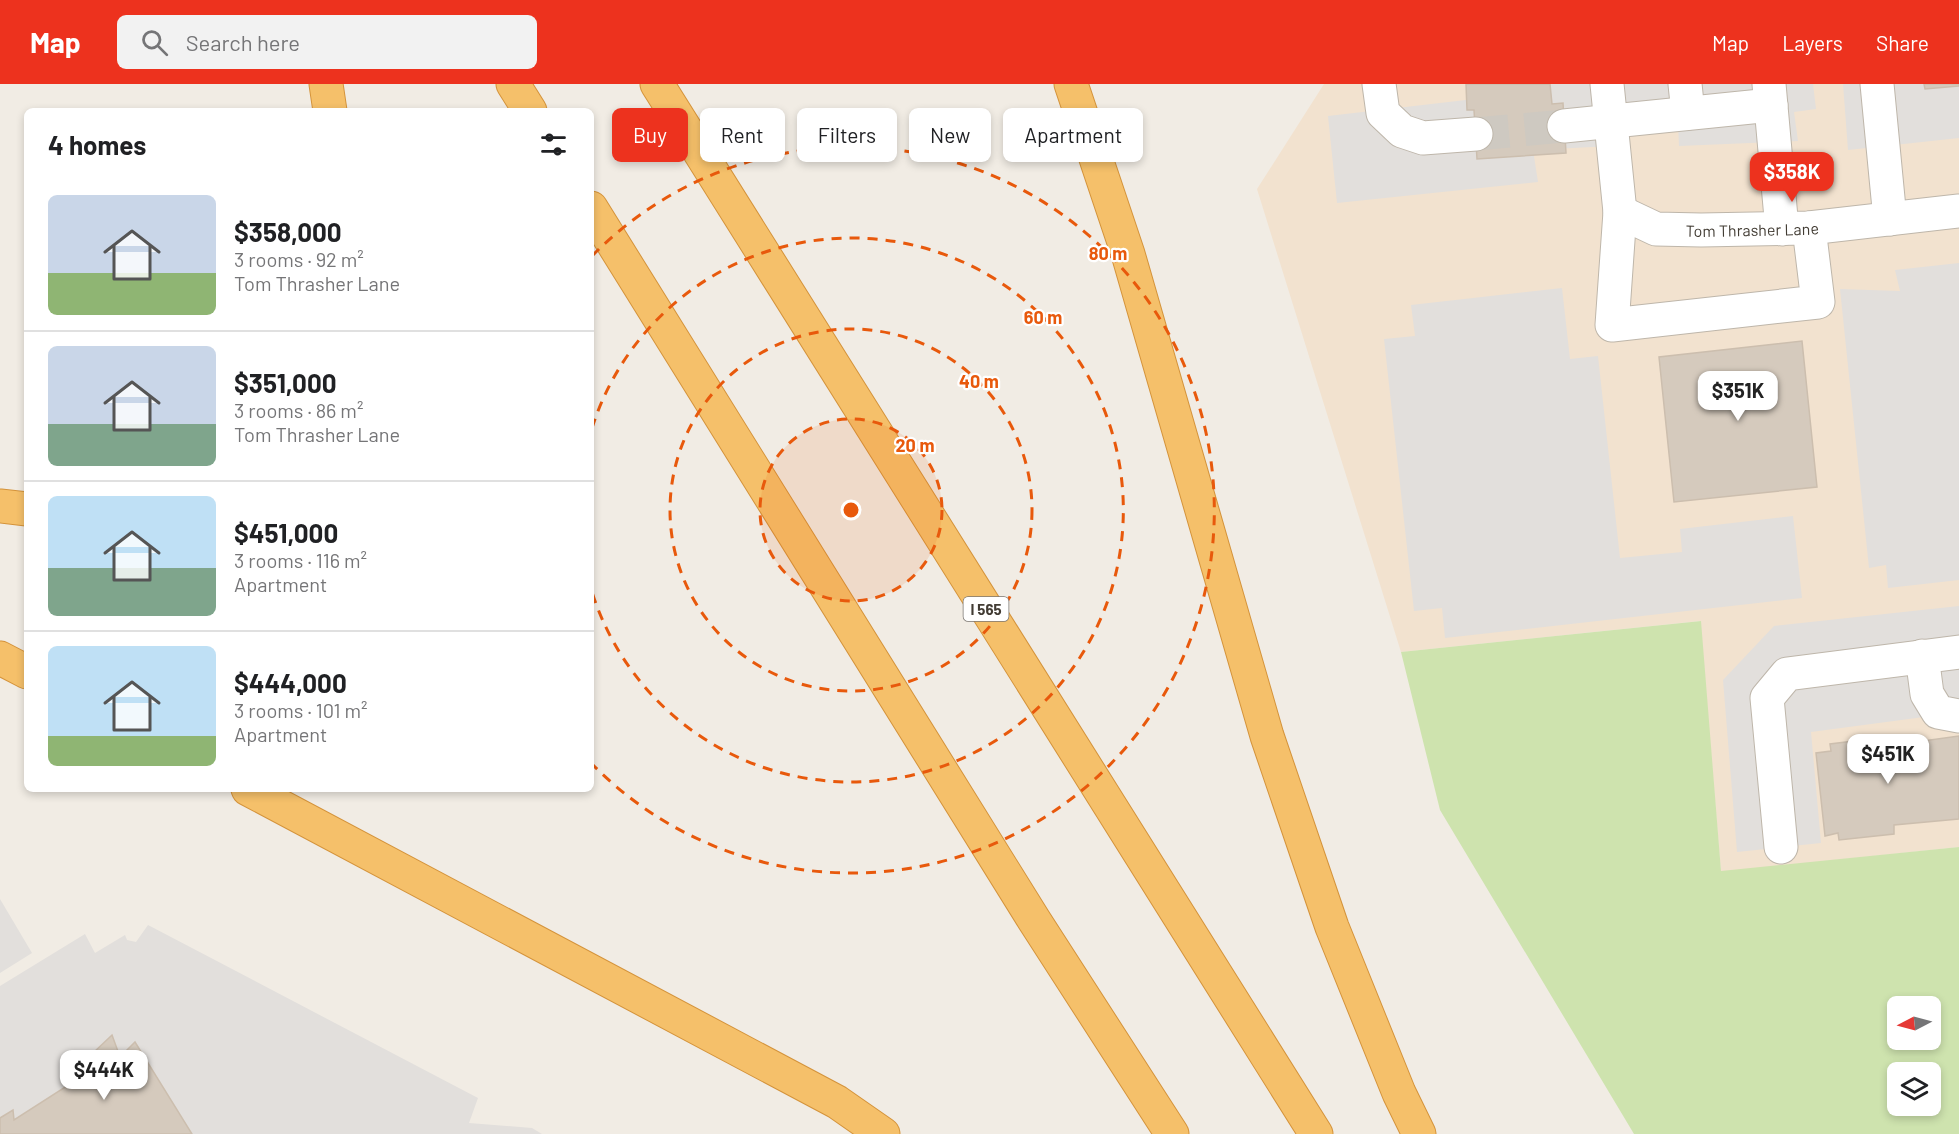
<!DOCTYPE html>
<html lang="en">
<head>
<meta charset="utf-8">
<style>
  body { margin:0; font-family:Barlow,sans-serif; background:#f2f2f2; color:#202124; height:100vh; display:flex; flex-direction:column; font-size:22px; white-space:nowrap }
  * { box-sizing:border-box; margin:0 }
  p { font-size:20px; color:#757577 }
  .icon { flex:none; width:33px; height:33px; fill:none; stroke:currentColor; stroke-width:2; stroke-linecap:round; stroke-linejoin:round }
  .map { position:relative; flex:1; overflow:hidden }
  .side { position:absolute; left:24px; top:24px; width:570px; height:684px; display:flex; flex-direction:column; background:#fff; border-radius:9px; box-shadow:0 3px 9px #0003 }
  .side>* { flex:none }
  .banner { position:absolute; left:612px; top:24px; width:570px; height:54px; display:flex; gap:12px }
  .needle { width:39px; rotate:264deg }
  .fabs { position:absolute; left:1887px; top:912px; display:grid; gap:12px }
  .fabs a { display:grid; place-items:center; width:54px; height:54px; border-radius:9px; background:#fff; box-shadow:0 3px 9px #0003; font-size:30px }
  .price { position:absolute; translate:-50% -51px; padding:0 14px; border-radius:12px; background:#fff; color:#222; font-size:20px; line-height:39px; filter:drop-shadow(0 2px 3px #0008) }
  .price::after { content:''; position:absolute; left:50%; top:36px; width:18px; height:14px; margin-left:-9px; background:inherit; clip-path:polygon(0 0,100% 0,50% 100%) }
  .price.active { background:#ed321e; color:#fff }
  ul { padding:0; list-style:none }
  li { display:flex; align-items:center; gap:18px; height:150px; padding:0 24px }
  li+li { border-top:2px solid #e0e0e0 }
  li span { display:grid; place-items:center; flex:none; width:168px; height:120px; border-radius:9px; color:#555 }
  li>.icon { margin-inline-start:auto }
  span .icon { width:72px; height:72px; fill:#fffc; stroke-width:1 }
  li b { font-size:26px }
  h2 { display:flex; justify-content:space-between; align-items:center; height:72px; padding:0 24px; font-size:26px }
  .pill { padding:0 21px; border-radius:9px; background:#fff; box-shadow:0 3px 9px #0003; font-size:21px; line-height:54px }
  .pill.active { background:#ed321e; color:#fff }
  header { display:flex; align-items:center; gap:36px; box-sizing:border-box; height:84px; padding:0 30px; background:#ed321e; color:#fff }
  header strong { font-size:28px }
  nav { display:flex; gap:33px; margin-inline-start:auto; font-size:21px }
  .search { width:420px; height:54px; background:#f2f2f2; display:flex; align-items:center; gap:15px; box-sizing:border-box; padding:0 21px; border-radius:9px; color:#757577; font-size:22px }
  .map>svg:first-child { display:block }
  .commercial { fill:#f2e2cf }
  .green { fill:#cee3ae; fill-rule:evenodd }
  .parking { fill:#e2dfdc }
  .building { fill:#d5cabd; stroke:#ccbeae; stroke-width:1.5 }
  .lines { fill:none; stroke-linecap:round; stroke-linejoin:round }
  .minor-tunnel { stroke:#cec9c1; stroke-width:33; stroke-dasharray:33 16; stroke-linecap:butt }
  .minor-casing { stroke:#beb6aa; stroke-width:35 }
  .highway-casing { stroke:#d4933b; stroke-width:35 }
  .minor { stroke:#fff; stroke-width:33 }
  .highway { stroke:#f5c06a; stroke-width:33 }
  .ring { fill:none; stroke:#e8590c; stroke-width:3; stroke-dasharray:10 8 }
  .labels { text-anchor:middle; dominant-baseline:central; stroke-width:4.5; stroke-linejoin:round; paint-order:stroke }
  .shield { fill:#fff; stroke:#7b7671; stroke-width:1.5 }
  .shield-label { font-size:15px; font-weight:bold; fill:#423c34 }
  .street-label { font-size:16px; fill:#423c34; stroke:#fff }
  .centre { fill:#e8590c; stroke:#fff; stroke-width:3 }
  .ring-label { font-size:18px; text-anchor:middle; font-weight:bold; fill:#e8590c; stroke:#fff; stroke-width:4.5; stroke-linejoin:round; paint-order:stroke }
</style>
</head>
<body>
<header>
<strong>Map</strong>
<div class="search"><svg class="icon" aria-label="search" viewBox="0 0 24 24"><circle cx="10" cy="10" r="6"/><path d="M15 15l6 6"/></svg>Search here</div>
<nav><a>Map</a><a>Layers</a><a>Share</a></nav>
</header>
<div class="map">
<svg width="1959" height="1050" viewBox="0 0 1959 1050">
  <rect width="100%" height="100%" fill="#f1ece4"/>
  <path class="commercial" d="M1324,0H1959V763L1721,788L1700,537L1401,568L1257,105Z"/>
  <path class="green" d="M1701,537L1721,787L1959,763V1050H1634L1440,726L1401,568ZM1898,922H1930V956H1898ZM1898,988H1930V1022H1898Z"/>
  <path class="parking" d="M1534,0H1813L1816,25L1794,28L1798,57L1679,62L1678,39L1610,42L1612,62L1533,66L1538,98L1337,119L1328,32L1534,8Z
    M1843,0H1959V54L1848,66Z
    M1959,179V496L1888,504L1886,481L1869,484L1840,205L1900,207L1895,186Z
    M1562,204L1570,275L1598,272L1620,474L1682,468L1680,445L1793,432L1802,514L1445,554L1442,524L1414,527L1384,255L1415,252L1411,221Z
    M1959,522V642L1924,633L1811,648L1821,759L1737,768L1723,596L1774,542Z
    M0,815L32,869L0,889Z
    M148,841L478,1014L469,1039L532,1044L542,1050H0V902L85,850L95,869L125,851L127,856L136,858Z"/>
  <path class="building" d="M1466,0H1550L1552,20L1563,19L1566,69L1477,75L1474,26H1467Z
    M1924,0H1959V2L1925,5Z
    M1802,257L1817,403L1674,418L1659,273Z
    M1959,652V735L1894,741V750L1839,756L1838,749L1825,752L1816,669L1831,667L1830,660L1886,653L1887,662Z
    M112,951L120,973L135,958L192,1050H0V1034L13,1026L14,1036L67,1002L72,989Z"/>
  <g class="lines">
    <path class="minor-tunnel" d="M1476,50L1564,42"/>
    <g class="minor-casing">
      <g id="minor">
        <path d="M1379,0L1383,29L1402,47L1423,54L1476,50"/>
        <path d="M1607,0L1620,128L1612,241L1818,218L1809,144"/>
        <path d="M1685,0L1688,29"/>
        <path d="M1769,0L1782,145"/>
        <path d="M1877,0L1890,135"/>
        <path d="M1564,42L1771,21"/>
        <path id="s1" d="M1620,128L1656,145L1701,146L1809,144L1959,127"/>
        <path d="M1922,572L1927,610L1938,628L1959,632"/>
        <path d="M1781,763L1767,614L1787,590L1959,568"/>
      </g>
    </g>
    <g class="highway-casing">
      <path id="highway" d="M326,0L330,27
        M513,0L530,27
        M657,0L1316,1050
        M1071,0L1128,170L1267,652L1332,843L1399,1009L1419,1050
        M591,124L1034,836L1172,1050
        M0,422L27,425
        M0,574L27,588
        M248,705L837,1018L883,1050"/>
    </g>
    <use href="#minor" class="minor"/>
    <use href="#highway" class="highway"/>
  </g>
  <circle cx="851" cy="426" r="91" fill="#e8590c" fill-opacity=".12"/>
  <g class="ring">
    <circle cx="851" cy="426" r="91"/>
    <circle cx="851" cy="426" r="181"/>
    <path d="M592 344A272 272 0 1 1 592 508"/>
    <path d="M592 172A363 363 0 1 1 592 680"/>
  </g>
  <g class="labels">
    <rect class="shield" x="963.5" y="513" width="45" height="24" rx="4.5"/>
    <g class="shield-label">
      <text x="986" y="525">I 565</text>
    </g>
    <g class="street-label">
      <text stroke="none"><textPath href="#s1" startOffset="136">Tom Thrasher Lane</textPath></text>
    </g>
  </g>
  <circle cx="851" cy="426" r="9" class="centre"/>
  <g class="ring-label">
    <text x="1108" y="176">80 m</text>
    <text x="1043" y="240">60 m</text>
    <text x="979" y="304">40 m</text>
    <text x="915" y="368">20 m</text>
  </g>
</svg>
<div class="fabs">
<a><svg class="needle" viewBox="-14 -14 28 28"><path d="M0-13l5 13h-10z" fill="#e53935"/><path d="M0 13l5-13h-10z" fill="#757577"/></svg></a>
<a><svg class="icon" aria-label="layers" viewBox="0 0 24 24"><path d="M12 4l9 5-9 5-9-5zM3 14l9 5 9-5"/></svg></a>
</div>
<b class="price active" style="left:1792px;top:119px">$358K</b>
<b class="price" style="left:1738px;top:338px">$351K</b>
<b class="price" style="left:1888px;top:701px">$451K</b>
<b class="price" style="left:104px;top:1017px">$444K</b>
<div class="banner">
<a class="pill active">Buy</a>
<a class="pill">Rent</a>
<a class="pill">Filters</a>
<a class="pill">New</a>
<a class="pill">Apartment</a>
</div>
<section class="side">
<h2>4 homes<svg class="icon" aria-label="filters" viewBox="0 0 24 24"><path d="M4 7h16M4 17h16"/><circle cx="9" cy="7" r="2"/><circle cx="15" cy="17" r="2"/></svg></h2>
<ul>
<li><span style="background:linear-gradient(#c9d6e8 65%,#8fb573 0)"><svg class="icon" aria-label="home" viewBox="0 0 24 24"><path d="M3 11l9-7 9 7M6 9v11h12V9"/></svg></span><div><b>$358,000</b><p>3 rooms · 92 m²</p><p>Tom Thrasher Lane</p></div></li>
<li><span style="background:linear-gradient(#c9d6e8 65%,#7fa58c 0)"><svg class="icon" aria-label="home" viewBox="0 0 24 24"><path d="M3 11l9-7 9 7M6 9v11h12V9"/></svg></span><div><b>$351,000</b><p>3 rooms · 86 m²</p><p>Tom Thrasher Lane</p></div></li>
<li><span style="background:linear-gradient(#bfe0f5 60%,#7fa58c 0)"><svg class="icon" aria-label="home" viewBox="0 0 24 24"><path d="M3 11l9-7 9 7M6 9v11h12V9"/></svg></span><div><b>$451,000</b><p>3 rooms · 116 m²</p><p>Apartment</p></div></li>
<li><span style="background:linear-gradient(#bfe0f5 75%,#8fb573 0)"><svg class="icon" aria-label="home" viewBox="0 0 24 24"><path d="M3 11l9-7 9 7M6 9v11h12V9"/></svg></span><div><b>$444,000</b><p>3 rooms · 101 m²</p><p>Apartment</p></div></li>
</ul>
</section>
</div>
</body>
</html>
